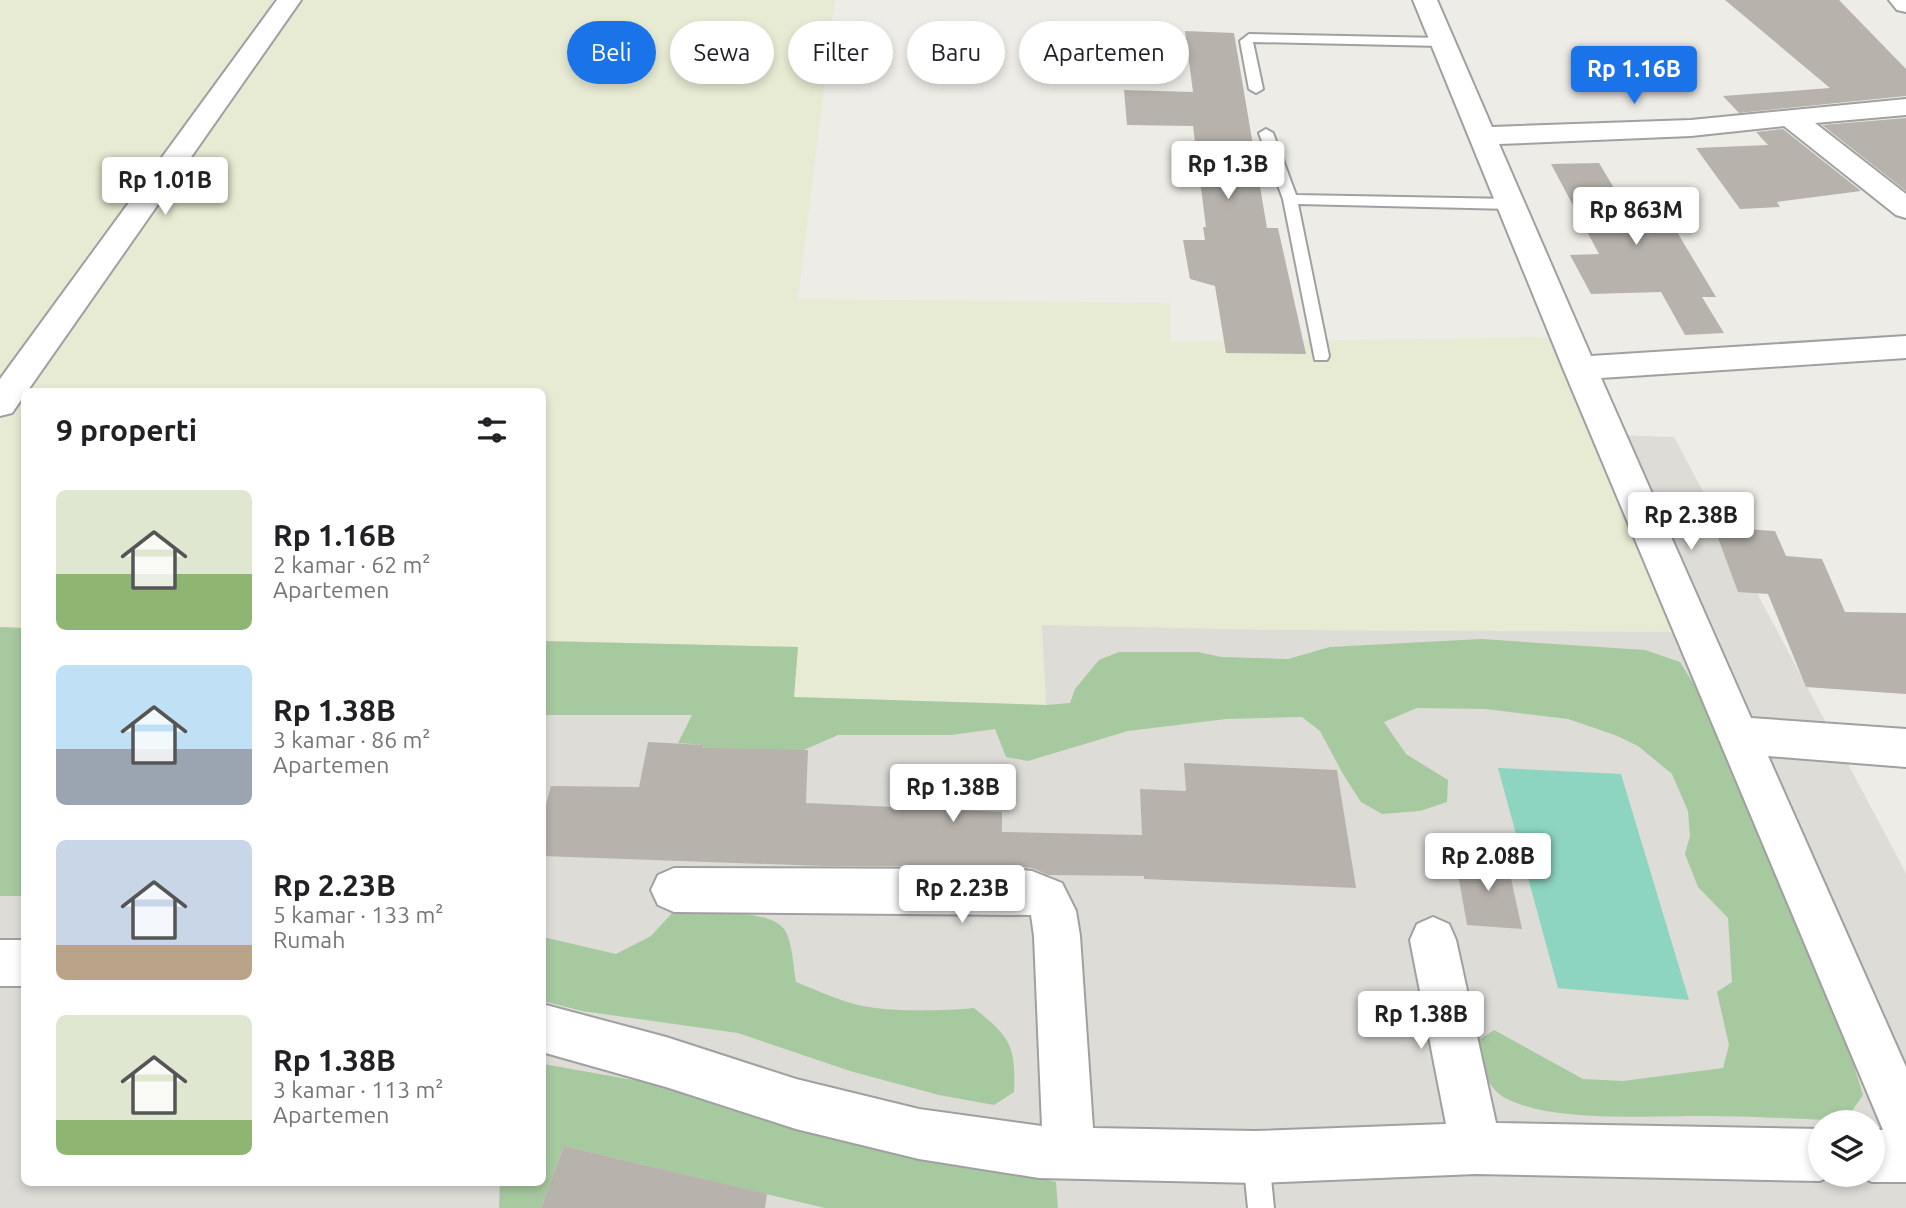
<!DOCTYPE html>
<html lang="id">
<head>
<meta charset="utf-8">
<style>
  body { margin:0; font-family:Ubuntu,sans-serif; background:#f6f6f6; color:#202124; height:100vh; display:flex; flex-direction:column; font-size:26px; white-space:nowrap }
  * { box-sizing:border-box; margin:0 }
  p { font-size:23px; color:#757577 }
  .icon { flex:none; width:38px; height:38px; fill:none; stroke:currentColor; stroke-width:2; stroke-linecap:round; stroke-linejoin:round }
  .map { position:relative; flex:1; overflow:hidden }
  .details { position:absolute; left:21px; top:388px; width:525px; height:798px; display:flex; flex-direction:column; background:#fff; border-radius:10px; box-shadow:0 4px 10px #0003 }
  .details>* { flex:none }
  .hud { position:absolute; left:567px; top:21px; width:665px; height:63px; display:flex; gap:14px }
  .controls { position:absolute; left:1808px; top:1110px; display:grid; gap:14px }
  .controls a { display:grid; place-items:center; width:77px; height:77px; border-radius:50%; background:#fff; box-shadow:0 4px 10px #0003; font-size:35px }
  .price { position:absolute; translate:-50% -60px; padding:0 16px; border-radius:7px; background:#fff; color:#222; font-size:23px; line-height:46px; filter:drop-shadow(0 2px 4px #0008) }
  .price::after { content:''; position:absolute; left:50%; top:42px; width:21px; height:16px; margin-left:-10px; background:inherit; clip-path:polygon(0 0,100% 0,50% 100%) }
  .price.on { background:#1a73e8; color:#fff }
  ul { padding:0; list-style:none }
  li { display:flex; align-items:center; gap:21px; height:175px; padding:0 35px }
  li span { display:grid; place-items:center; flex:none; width:196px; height:140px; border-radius:10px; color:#555 }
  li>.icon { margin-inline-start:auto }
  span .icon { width:84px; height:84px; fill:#fffc; stroke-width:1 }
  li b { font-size:30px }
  h2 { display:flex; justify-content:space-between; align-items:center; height:84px; padding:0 35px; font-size:30px }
  .chip { padding:0 24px; border-radius:32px; background:#fff; box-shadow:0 4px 10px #0003; font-size:24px; line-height:63px }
  .chip.on { background:#1a73e8; color:#fff }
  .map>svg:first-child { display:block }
  .airport { fill:#dddcd7; fill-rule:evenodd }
  .farmland { fill:#e7ebd3 }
  .forest { fill:#a7c99f }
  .pitch { fill:#8dd5c0 }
  .building { fill:#b7b2ac }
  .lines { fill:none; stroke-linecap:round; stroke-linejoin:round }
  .service-casing { stroke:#a0a0a0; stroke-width:4 }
  .minor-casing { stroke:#a0a0a0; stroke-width:4 }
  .service { fill:#fff; fill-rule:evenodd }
  .minor { fill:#fff; fill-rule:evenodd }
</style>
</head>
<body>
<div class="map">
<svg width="1906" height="1208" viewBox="0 0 1906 1208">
  <rect width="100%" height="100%" fill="#eeece6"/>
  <path class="airport" d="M990,414L1674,437L1906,873V1208H0V438L24,437V1183H542L543,425ZM1820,1122H1872V1174H1820Z"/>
  <path class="farmland" d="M0,0H835L798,299L1170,303V342L1567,337L1694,632L1276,630L1042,625L1046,705L794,697L797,647L543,641L542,392H24V628L0,627Z"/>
  <path class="forest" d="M0,627L24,628V896H0Z
    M1481,639L1645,650L1680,662L1711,712L1844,1033L1863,1095L1845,1121C1799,1119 1752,1116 1706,1116C1648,1115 1556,1124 1505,1098C1488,1089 1477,1061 1475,1043L1494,1030L1583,1079L1623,1081L1723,1068L1729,1045L1717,992L1732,982L1728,918L1698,887L1685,854L1690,836L1688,811L1672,774L1638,746L1615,735L1568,719L1486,709L1417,708L1384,722L1406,754L1448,780L1447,802L1420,811L1382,814L1361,802L1343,774L1320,731L1302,717L1226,719L1128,731L1028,761L1006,757L995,729L951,735H838L696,797L704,745L678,743L692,715H543V641L798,647L794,697L1046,705L1070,703L1075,689L1099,660L1119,652H1198L1221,657L1288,659L1330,647Z
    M673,912C698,912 768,908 784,929C793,942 793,967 796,982C818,991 840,1001 863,1006C891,1012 945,1011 974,1008C1010,1037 1016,1045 1014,1092L994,1105L939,1095L850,1071L738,1033L582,1011L543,1001V937L616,954L651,936Z
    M543,1064L673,1087L1056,1182L1058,1208H825L564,1146L541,1208H499L500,1183H542Z"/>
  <path class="pitch" d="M1498,768L1621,774L1689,1000L1558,988Z"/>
  <path class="building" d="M1725,0H1839L1906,69V96L1739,113L1723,96L1830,88Z
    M1185,31L1234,33L1267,228H1278L1306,354L1226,353L1215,286L1190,279L1183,240H1205L1203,227H1206L1193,126L1127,125L1124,90L1193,92Z
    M1906,118V191L1822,125Z
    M1783,129L1861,191L1777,202L1780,207L1740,209L1696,148L1768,145L1756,132Z
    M1599,163L1614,188L1650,187L1716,297H1702L1724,333L1685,335L1661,292L1591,294L1570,255L1599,254L1551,164Z
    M1714,527L1775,531L1786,556L1822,559L1845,612L1906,613V694L1806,687L1768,594L1738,592Z
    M648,742L704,745L703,748L808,750L806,803L1002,812V832L1142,835L1140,789L1186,791L1184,763L1337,770L1356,888L1144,879V876L1048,875L1032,868L1009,866H823L542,856V819L551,786L639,787Z
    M1455,857L1507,860L1522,929L1467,925Z
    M564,1146L767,1194L765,1208H541Z"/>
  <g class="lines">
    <g class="service-casing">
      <path id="service" d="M1249,34L1442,38L1448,42L1442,46L1253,42L1263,89L1256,93L1249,89L1240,41Z
        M1266,129L1273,133L1296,195L1511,199L1518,204L1511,209L1298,204L1329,356L1327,360H1315L1283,199L1259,133Z
        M1256,1145L1265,1149L1269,1158L1274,1208H1248L1243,1158L1247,1149Z"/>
    </g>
    <g class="minor-casing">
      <path id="minor" d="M277,0H301L12,413L0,416V379Z
        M1413,0H1437L1492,127L1691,120L1906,99V115L1815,123L1906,194V218L1896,215L1784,126L1691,136L1499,144L1591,356L1906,336V358L1601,378L1751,718L1906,729V767L1768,756L1906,1067V1182H1872L1854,1174H1872V1130H1883L1563,368Z
        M1889,0H1906V12L1897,10Z
        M674,868L1009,869L1032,871L1062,883L1076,911L1080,936L1093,1128L1255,1131L1446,1124L1410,940L1417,924L1433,917L1449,924L1456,940L1496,1123L1820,1129V1174H1835L1820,1181L1476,1174L1255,1183L1039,1178L919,1159L796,1129L666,1087L542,1052V1004L666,1037L796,1079L919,1109L1042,1126L1034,936L1031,915L674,912L658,905L651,890L658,875Z
        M0,940H24V986H0Z"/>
    </g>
    <use href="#service" class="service"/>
    <use href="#minor" class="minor"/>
  </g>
</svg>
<div class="controls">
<a><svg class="icon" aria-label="layers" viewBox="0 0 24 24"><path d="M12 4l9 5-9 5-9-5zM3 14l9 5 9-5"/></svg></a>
</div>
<b class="price on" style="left:1634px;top:106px">Rp 1.16B</b>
<b class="price" style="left:1228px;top:201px">Rp 1.3B</b>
<b class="price" style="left:165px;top:217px">Rp 1.01B</b>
<b class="price" style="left:1636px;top:247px">Rp 863M</b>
<b class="price" style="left:1691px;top:552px">Rp 2.38B</b>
<b class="price" style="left:953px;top:824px">Rp 1.38B</b>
<b class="price" style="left:1488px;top:893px">Rp 2.08B</b>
<b class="price" style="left:962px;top:925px">Rp 2.23B</b>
<b class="price" style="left:1421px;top:1051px">Rp 1.38B</b>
<div class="hud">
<a class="chip on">Beli</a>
<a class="chip">Sewa</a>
<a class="chip">Filter</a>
<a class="chip">Baru</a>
<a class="chip">Apartemen</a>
</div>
<section class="details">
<h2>9 properti<svg class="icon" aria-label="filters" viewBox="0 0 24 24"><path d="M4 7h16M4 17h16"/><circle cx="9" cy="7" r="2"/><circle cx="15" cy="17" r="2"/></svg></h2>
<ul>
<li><span style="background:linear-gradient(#dfe7d0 60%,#8fb573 0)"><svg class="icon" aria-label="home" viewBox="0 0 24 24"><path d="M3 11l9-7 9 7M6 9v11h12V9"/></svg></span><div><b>Rp 1.16B</b><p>2 kamar · 62 m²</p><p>Apartemen</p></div></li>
<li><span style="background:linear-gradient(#bfe0f5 60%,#9aa5b1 0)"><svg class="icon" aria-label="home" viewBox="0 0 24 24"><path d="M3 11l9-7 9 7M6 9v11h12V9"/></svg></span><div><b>Rp 1.38B</b><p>3 kamar · 86 m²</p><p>Apartemen</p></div></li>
<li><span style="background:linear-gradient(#c9d6e8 75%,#b9a48a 0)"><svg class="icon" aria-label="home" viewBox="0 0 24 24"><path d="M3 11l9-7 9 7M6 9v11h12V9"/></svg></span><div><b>Rp 2.23B</b><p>5 kamar · 133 m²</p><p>Rumah</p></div></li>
<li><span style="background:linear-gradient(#dfe7d0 75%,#8fb573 0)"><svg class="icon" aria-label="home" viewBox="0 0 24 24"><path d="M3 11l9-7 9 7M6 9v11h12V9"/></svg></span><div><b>Rp 1.38B</b><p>3 kamar · 113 m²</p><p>Apartemen</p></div></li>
</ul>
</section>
</div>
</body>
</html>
